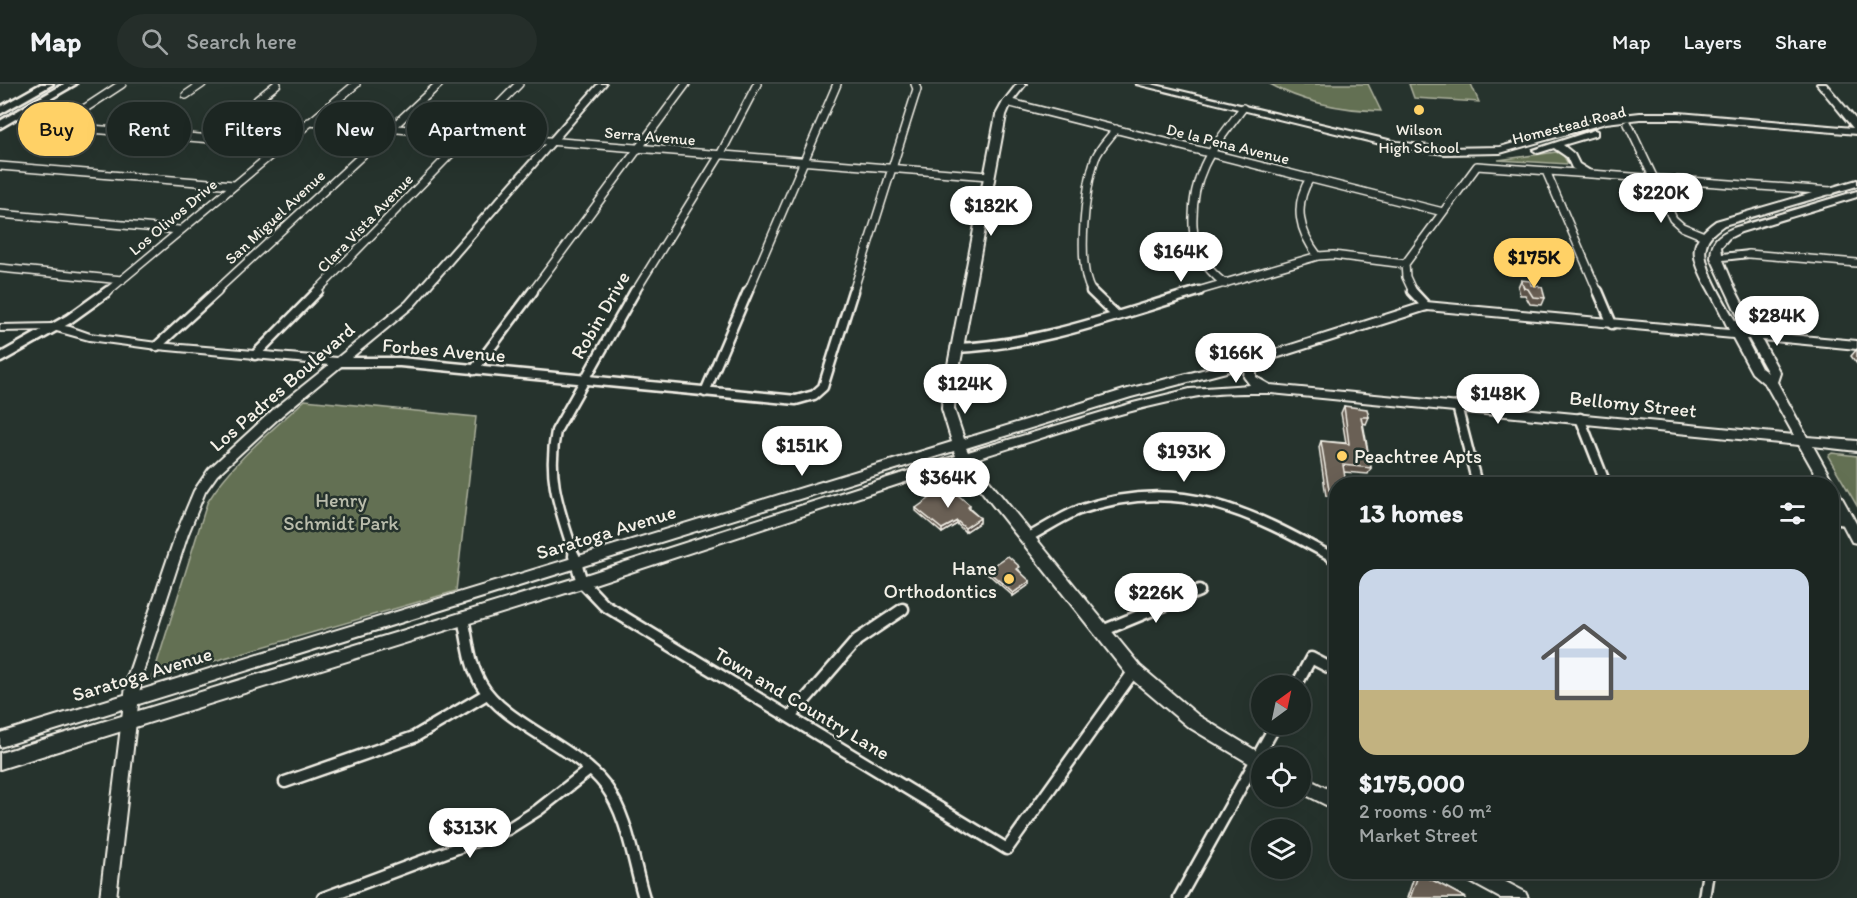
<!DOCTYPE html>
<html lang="en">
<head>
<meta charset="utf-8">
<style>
  body { margin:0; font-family:Itim,sans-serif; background:#252e2a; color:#f1f3f6; height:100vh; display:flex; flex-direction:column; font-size:22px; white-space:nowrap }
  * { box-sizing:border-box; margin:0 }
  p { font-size:20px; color:#a0a5a5 }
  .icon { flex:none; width:33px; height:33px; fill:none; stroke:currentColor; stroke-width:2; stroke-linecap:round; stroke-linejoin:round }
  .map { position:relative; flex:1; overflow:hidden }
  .drawer { position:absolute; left:1329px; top:393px; width:510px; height:402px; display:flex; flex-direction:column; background:#1c2622; border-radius:24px; box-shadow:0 6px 24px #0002,0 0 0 2px #3a4340 }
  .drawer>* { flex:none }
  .guide { position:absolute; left:18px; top:18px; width:570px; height:54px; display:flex; gap:12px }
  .needle { width:39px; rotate:33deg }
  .fabs { position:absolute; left:1251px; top:591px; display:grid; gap:12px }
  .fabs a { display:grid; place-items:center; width:60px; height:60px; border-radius:50%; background:#1c2622; box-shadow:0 6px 24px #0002,0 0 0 2px #3a4340; font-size:30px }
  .price { position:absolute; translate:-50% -51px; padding:0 14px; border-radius:21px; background:#fff; color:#222; font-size:20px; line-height:39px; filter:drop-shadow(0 2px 3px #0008) }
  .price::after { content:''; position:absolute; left:50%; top:36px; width:18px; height:14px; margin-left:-9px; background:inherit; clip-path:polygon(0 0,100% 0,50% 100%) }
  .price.on { background:#ffd166; color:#111 }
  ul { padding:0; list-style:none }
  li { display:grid; align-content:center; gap:12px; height:318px; padding:0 30px }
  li+li { border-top:2px solid #3a4340 }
  li span { display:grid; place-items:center; height:186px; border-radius:18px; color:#555 }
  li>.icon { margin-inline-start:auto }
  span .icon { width:108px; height:108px; fill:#fffc; stroke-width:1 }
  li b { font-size:26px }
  h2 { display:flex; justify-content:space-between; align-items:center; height:72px; padding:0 30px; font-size:26px }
  .tag { padding:0 21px; border-radius:27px; background:#1c2622; box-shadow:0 6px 24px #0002,0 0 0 2px #3a4340; font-size:21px; line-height:54px }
  .tag.on { background:#ffd166; color:#111 }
  header { display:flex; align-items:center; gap:36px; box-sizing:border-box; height:84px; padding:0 30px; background:#1c2622; border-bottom:2px solid #3a4340 }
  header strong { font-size:28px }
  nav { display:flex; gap:33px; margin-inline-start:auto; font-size:21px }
  .search { width:420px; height:54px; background:#252e2a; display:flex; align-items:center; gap:15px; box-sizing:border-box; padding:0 21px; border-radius:33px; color:#a0a5a5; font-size:22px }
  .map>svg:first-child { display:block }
  .green { fill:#637052; stroke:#acb09d; stroke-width:1.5 }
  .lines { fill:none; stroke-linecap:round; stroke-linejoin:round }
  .stream { stroke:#8c9d9e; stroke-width:2 }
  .minor-far2-casing { stroke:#f4f1e8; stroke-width:10 }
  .minor-far1-casing { stroke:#f4f1e8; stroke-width:13 }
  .minor-casing { stroke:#f4f1e8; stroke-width:15 }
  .tertiary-casing { stroke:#f4f1e8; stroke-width:4 }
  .secondary-casing { stroke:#f4f1e8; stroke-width:4 }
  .trunk-casing { stroke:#f4f1e8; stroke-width:5 }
  .minor-far2 { stroke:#26332d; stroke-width:7 }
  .minor-far1 { stroke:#26332d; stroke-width:8 }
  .minor { stroke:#26332d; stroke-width:10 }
  .tertiary { fill:#26332d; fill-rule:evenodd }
  .secondary { fill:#26332d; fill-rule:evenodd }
  .trunk { fill:#26332d; fill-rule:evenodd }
  .wall { fill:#5c5349; stroke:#f4f1e8; stroke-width:1.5 }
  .shaded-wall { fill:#4b433c; stroke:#f4f1e8; stroke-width:1.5 }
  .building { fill:#6b6055; stroke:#f4f1e8; stroke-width:1.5 }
  .poi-dot { fill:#ffd166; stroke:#26332d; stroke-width:2 }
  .labels { text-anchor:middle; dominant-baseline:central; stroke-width:5; stroke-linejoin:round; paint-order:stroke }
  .far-street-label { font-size:16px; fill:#f4f1e8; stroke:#26332d }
  .far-poi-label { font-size:16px; fill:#f4f1e8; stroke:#26332d }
  .street-label { font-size:20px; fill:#f4f1e8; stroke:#26332d }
  .poi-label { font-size:20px; fill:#f4f1e8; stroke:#26332d; text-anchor:start }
  .park-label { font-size:20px; fill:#babdac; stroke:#26332d }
</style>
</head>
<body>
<header>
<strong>Map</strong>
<div class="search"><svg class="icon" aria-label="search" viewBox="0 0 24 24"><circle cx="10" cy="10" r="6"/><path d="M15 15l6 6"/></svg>Search here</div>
<nav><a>Map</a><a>Layers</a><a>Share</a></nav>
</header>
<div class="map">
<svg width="1857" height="814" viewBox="0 0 1857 814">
  <rect width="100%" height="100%" fill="#26332d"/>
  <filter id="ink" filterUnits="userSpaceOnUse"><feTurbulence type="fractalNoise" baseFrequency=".0167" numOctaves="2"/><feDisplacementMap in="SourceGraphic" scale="12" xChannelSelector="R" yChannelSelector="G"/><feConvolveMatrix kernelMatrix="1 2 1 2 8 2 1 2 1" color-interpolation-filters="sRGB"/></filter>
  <g filter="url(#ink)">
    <path class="green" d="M1270,0H1368L1381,27C1342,26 1304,19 1270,0Z
      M1409,0H1471L1479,18L1414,14Z
      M1556,68L1563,71L1568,80L1498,76Z
      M305,316L476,333L456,507L152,595L207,419C232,378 270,348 305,316Z
      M1832,369L1857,372V422L1828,372Z"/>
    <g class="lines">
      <path class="stream" d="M0,35L59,0"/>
      <g class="minor-far2-casing">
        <path id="minor-far2" d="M122,0L61,40L67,43L283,61
          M186,11L202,0
          M257,16L277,0
          M1007,18L1443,128
          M309,38L988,92
          M1628,40L1673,135L1682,143L1704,152
          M0,82L234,101
          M1546,87L1598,208
          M1310,94C1293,122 1299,147 1318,172
          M0,130L179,146
          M1749,170L1857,179
          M0,184L122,196
          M1225,200C1204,183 1194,168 1193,141C1191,89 1213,64 1243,24
          M107,208L356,0
          M215,208L439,0
          M316,208L519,0
          M532,208L686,0
          M635,208L720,71L757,0
          M748,208L837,0
          M853,208L917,5L915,0
          M1092,208C1076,183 1085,103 1095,75C1099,64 1109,55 1116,45
          M1194,208L1318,172L1333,171L1405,180
          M1413,208L1406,193L1405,180L1477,82L1831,107"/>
      </g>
      <g class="minor-far1-casing">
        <path id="minor-far1" d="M1091,207L1117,232
          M1412,207L1426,222
          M1598,207L1612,240
          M157,262L217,207
          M956,264C1039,261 1120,230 1199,207
          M255,271L318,207
          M0,274L69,235L108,207
          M340,278H400L796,316L814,311L823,303L853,207
          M474,286L533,207
          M705,308L748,207
          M1457,322L1477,400
          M1580,334L1606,400
          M1832,435L1847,437
          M1027,454C1044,445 1061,433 1079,426C1178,391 1249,427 1334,474
          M575,474C561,428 546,396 556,347L635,207"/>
      </g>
      <g class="minor-casing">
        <path id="minor" d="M574,472L582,498L604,521L1007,765L1134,587
          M1331,472L1336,475
          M463,534C468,556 469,580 481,600C504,640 574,661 605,701C628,732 633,778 644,814
          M1102,547L1199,507
          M1296,602L1311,574L1336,587
          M790,633L857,556L903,525
          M285,698L414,653L487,610
          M323,814L508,745L538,726L589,686
          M1179,814L1276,640
          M1704,814L1708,788"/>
      </g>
      <g class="tertiary-casing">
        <path id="tertiary" d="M598,0H606L414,222L282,331L217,391L205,408L188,450L141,594L116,814H100L127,594L176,450L194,407L209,385L274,325L329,281L157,265L89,256L53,246L0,247V241L53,240L70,243L90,250L157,259L337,274L406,218Z"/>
      </g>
      <g class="secondary-casing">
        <path id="secondary" d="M1017,0H1026L1011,19L1006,31L955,307L954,325L964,355L1124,306L1253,273L1426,218L1729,246C1722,231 1715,217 1707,203C1692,174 1686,158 1716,137L1857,96V102L1724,141C1716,147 1708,152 1706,162C1700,183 1731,227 1741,247H1745L1711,174C1712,156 1716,152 1733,144L1857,107V113L1741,148L1729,154L1721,163L1722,170L1749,167L1754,170L1749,173L1723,176L1735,205L1757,248L1857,257V265L1762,256L1780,289L1777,298L1807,353L1857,357V367L1813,362L1834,400L1832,404V400H1821L1799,361L1271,309C1244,309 1215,308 1188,314C1115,328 1043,354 972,376L1140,582L1199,632L1268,674H1262V687L1187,642L1128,592L960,380L582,504L0,685V669L582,492L956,372L954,367L0,663V649L952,358L942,325L943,307L996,31L1003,18ZM1427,226L1733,254L1752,289L1766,301L1794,351L1270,301L1256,293V286L1260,279ZM1746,255H1749L1768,289L1761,284ZM1245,283L1244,293L1250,301L1190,305L1133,319L968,368L966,364L1131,313Z
          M1136,0H1151L1397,58L1445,64L1500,63L1605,33L1640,29H1679L1853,44L1817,0H1826L1857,37V50L1679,35H1640L1606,39L1500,69L1445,70L1397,64Z
          M1594,46L1597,47V51L1563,61L1574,70L1579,80L1592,88V92H1586L1572,84L1567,73L1554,64L1538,69L1533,66Z
          M1832,404L1837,405L1857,441V459L1852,458L1832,420Z
          M1300,691L1336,709V726L1300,708Z
          M1460,788H1487L1525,808L1528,814H1500L1463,794Z"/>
      </g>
      <g class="trunk-casing">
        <path id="trunk" d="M41,0H53L0,30V23Z
          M64,0H76L0,44V37Z"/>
      </g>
      <use href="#minor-far2" class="minor-far2"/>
      <use href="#minor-far1" class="minor-far1"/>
      <use href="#minor" class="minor"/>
      <use href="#tertiary" class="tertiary"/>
      <use href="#secondary" class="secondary"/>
      <use href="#trunk" class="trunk"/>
    </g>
    <path class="wall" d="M1521,196L1531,201L1545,214L1542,221L1530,220L1525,211H1520L1518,203Z
      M1857,265V280L1851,272Z
      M1344,322L1369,333L1366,340L1363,339L1371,384L1368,390L1344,388L1336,400V413L1326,412L1319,363L1321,357L1346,359L1341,329Z
      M970,421V425L980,434V438L965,448L957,440L942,449L916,427V424Z
      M987,486H1020H1019L1030,500L1013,512L987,489Z
      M1419,789L1466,814H1407L1414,793Z"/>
    <path class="shaded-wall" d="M980,434V438L965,448V444Z
      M957,437V440L942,449V445Z
      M1030,497V500L1013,512V509Z"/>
    <path class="building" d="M1521,196L1530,197L1531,201L1542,203L1545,214L1533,213L1528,205L1524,204Z
      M1344,322L1367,325L1369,333H1361L1371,384L1343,381L1346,400H1336V407L1329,406L1321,357L1349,360Z
      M947,402L970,421L968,423L970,426L980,434L965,444L957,437L942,445L916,424Z
      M1008,472L1020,483L1017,485L1030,497L1013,509L987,486Z
      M1419,789L1466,814H1410Z"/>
  </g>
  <g class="poi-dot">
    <circle cx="1419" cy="26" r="6"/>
    <circle cx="1342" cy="372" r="6"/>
    <circle cx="1009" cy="495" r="6"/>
  </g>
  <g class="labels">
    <g class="far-street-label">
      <text transform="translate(1569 41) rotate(-14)">Homestead Road</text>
      <text transform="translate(650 52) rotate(5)">Serra Avenue</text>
      <text transform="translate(1228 60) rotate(14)">De la Pena Avenue</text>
      <text transform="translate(173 133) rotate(-40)">Los Olivos Drive</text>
      <text transform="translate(275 133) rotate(-43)">San Miguel Avenue</text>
      <text transform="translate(365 139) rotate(-46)">Clara Vista Avenue</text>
    </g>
    <g class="far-poi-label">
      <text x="1419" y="45">Wilson<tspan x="1419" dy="18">High School</tspan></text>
    </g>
    <g class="street-label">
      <text transform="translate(600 231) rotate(-60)">Robin Drive</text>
      <text transform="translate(444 266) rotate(5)">Forbes Avenue</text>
      <text transform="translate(282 303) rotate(-41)">Los Padres Boulevard</text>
      <text transform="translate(1633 320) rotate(6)">Bellomy Street</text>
      <text transform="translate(606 448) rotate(-17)">Saratoga Avenue</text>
      <text transform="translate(142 590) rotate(-17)">Saratoga Avenue</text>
      <text transform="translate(802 619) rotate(31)">Town and Country Lane</text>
    </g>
    <g class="poi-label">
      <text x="1354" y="372">Peachtree Apts</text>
      <text x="997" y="484" text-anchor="end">Hane<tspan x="997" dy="23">Orthodontics</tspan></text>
    </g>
    <g class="park-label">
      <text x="341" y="416">Henry<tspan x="341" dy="23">Schmidt Park</tspan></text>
    </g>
  </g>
</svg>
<div class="fabs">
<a><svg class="needle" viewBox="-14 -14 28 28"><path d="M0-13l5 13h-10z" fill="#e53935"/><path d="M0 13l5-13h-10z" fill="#a0a5a5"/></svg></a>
<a><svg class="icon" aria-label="locate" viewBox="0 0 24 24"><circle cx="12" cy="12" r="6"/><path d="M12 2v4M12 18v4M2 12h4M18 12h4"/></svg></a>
<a><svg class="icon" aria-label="layers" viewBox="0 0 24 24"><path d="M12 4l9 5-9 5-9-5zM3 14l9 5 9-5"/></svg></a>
</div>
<b class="price" style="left:1661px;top:140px">$220K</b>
<b class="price" style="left:991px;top:153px">$182K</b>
<b class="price" style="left:1181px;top:199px">$164K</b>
<b class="price on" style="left:1534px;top:205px">$175K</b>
<b class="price" style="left:1777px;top:263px">$284K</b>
<b class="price" style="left:1236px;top:300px">$166K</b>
<b class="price" style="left:965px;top:331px">$124K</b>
<b class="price" style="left:1498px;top:341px">$148K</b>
<b class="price" style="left:802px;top:393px">$151K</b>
<b class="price" style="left:1184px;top:399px">$193K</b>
<b class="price" style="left:948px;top:425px">$364K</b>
<b class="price" style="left:1156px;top:540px">$226K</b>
<b class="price" style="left:470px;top:775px">$313K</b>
<div class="guide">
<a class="tag on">Buy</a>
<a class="tag">Rent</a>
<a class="tag">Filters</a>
<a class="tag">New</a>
<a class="tag">Apartment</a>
</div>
<section class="drawer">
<h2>13 homes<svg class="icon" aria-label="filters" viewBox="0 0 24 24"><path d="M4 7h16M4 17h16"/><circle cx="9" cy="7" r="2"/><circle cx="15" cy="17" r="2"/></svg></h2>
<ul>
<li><span style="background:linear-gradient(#c9d6e8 65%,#c2b280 0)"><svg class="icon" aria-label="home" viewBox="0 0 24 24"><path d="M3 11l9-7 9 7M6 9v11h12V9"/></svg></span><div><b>$175,000</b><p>2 rooms · 60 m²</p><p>Market Street</p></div></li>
</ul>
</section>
</div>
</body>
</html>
